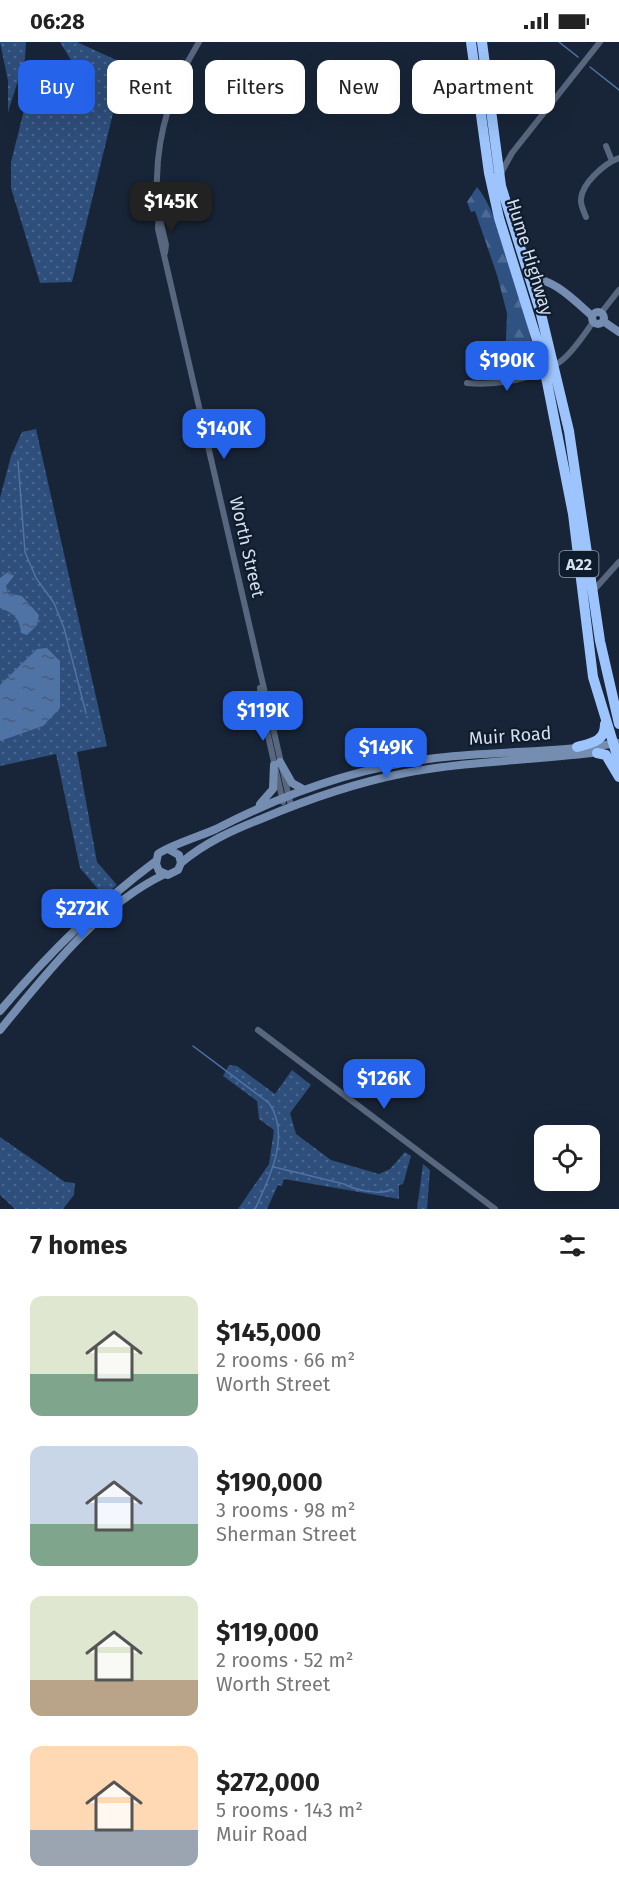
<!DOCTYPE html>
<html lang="en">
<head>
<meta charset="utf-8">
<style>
  body { margin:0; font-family:"Fira Sans",sans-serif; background:#f6f6f6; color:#222; height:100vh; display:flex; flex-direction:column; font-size:22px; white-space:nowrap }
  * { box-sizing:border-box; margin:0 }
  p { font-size:20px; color:#767676 }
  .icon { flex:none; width:33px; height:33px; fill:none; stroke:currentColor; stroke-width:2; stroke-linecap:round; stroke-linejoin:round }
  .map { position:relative; height:1167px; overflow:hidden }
  .sheet { display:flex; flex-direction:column; background:#fff; flex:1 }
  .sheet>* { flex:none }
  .banner { position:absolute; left:18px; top:18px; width:584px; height:54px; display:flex; gap:12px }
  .fabs { position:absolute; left:534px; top:1083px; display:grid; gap:12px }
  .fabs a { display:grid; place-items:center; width:66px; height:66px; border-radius:12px; background:#fff; box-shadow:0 6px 24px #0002; font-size:30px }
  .price { position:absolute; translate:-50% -51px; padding:0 14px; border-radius:12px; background:#2563eb; color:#fff; font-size:20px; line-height:39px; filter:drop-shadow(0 2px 3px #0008) }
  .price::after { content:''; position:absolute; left:50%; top:36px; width:18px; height:14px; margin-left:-9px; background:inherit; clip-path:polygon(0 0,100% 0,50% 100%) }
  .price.selected { background:#222; color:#fff }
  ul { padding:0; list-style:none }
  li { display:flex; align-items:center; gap:18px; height:150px; padding:0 30px }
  li span { display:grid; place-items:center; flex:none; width:168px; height:120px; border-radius:12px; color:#555 }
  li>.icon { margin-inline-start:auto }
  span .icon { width:72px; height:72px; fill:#fffc; stroke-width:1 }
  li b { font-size:26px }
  h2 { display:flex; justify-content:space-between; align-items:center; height:72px; padding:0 30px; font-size:26px }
  .tag { padding:0 21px; border-radius:12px; background:#fff; box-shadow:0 6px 24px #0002; font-size:21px; line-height:54px }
  .tag.selected { background:#2563eb; color:#fff }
  .status { display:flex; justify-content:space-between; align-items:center; height:42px; padding:0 30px; background:#fff; direction:ltr }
  .status svg { height:16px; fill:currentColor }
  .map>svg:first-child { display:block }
  .grass { fill:url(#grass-dots) }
  .forest { fill:url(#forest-firs) }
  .water { fill:url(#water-ripples) }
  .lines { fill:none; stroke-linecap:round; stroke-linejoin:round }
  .stream { stroke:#5073a6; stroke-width:1.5 }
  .street { stroke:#58677e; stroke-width:6 }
  .secondary { stroke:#748db0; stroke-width:8 }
  .highway { stroke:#9dc4fc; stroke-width:10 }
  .labels { text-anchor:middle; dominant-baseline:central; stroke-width:4.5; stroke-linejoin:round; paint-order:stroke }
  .shield { fill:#0f1c2e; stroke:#9aa4b3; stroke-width:1.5 }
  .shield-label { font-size:16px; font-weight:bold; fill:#d6dfec }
  .street-label { font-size:18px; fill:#d6dfec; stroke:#0f1c2e }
</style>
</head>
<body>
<div class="status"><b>06:28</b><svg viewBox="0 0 49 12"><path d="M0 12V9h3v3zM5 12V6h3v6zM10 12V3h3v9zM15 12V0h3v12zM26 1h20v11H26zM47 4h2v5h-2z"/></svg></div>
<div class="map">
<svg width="619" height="1167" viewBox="0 0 619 1167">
  <defs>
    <pattern id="grass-dots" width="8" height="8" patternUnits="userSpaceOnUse" patternTransform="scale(1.5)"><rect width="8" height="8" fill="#2e4e7b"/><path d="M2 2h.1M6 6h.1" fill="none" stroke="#4c678e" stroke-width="1.8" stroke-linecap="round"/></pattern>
    <pattern id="forest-firs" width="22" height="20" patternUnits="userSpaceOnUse" patternTransform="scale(1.5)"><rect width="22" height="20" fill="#305283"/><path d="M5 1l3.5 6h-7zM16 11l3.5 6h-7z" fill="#4d6a95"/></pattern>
    <pattern id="water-ripples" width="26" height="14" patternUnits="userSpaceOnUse" patternTransform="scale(1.5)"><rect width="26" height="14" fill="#5073a6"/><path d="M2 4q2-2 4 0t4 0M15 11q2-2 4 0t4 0" fill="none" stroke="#495d7b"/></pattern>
  </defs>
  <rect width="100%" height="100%" fill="#182538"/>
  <path class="grass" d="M0,0H26L25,17L8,70V39Z
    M60,0H77L125,22L72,240L40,241L11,146V120L26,60L32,53L56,48L63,36L71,33L82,72L88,70L77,28Z
    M36,387L107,704L77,710L97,820L117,843L104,854L80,826L56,712L0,724V456L11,414L22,390Z
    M229,1023L237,1024L275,1052L292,1028L311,1043L290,1071L296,1092L331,1118L379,1132L390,1127L405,1110L411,1114L403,1142L399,1143V1157L284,1137L282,1144L278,1143L267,1167H238L269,1122L274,1088L259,1077L257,1059L223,1034Z
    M0,1095L65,1140L75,1141L74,1153L63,1167H15L0,1153Z
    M423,1122L430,1128L427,1167H417Z"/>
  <path class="forest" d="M477,145C504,178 527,276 536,321L487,333H483V328H501L500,322H505L507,271L497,233L475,169L471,170L467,160Z"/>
  <path class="water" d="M9,529L14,534L6,544L8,551L22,554L39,573L37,583L27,593L21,591C20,577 13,570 0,566V536Z
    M47,606L60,619V666L43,684L0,699V643L37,607Z"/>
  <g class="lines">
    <path class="stream" d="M559,0L578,15
      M590,25L619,48
      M18,419L25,510L36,536L54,561L64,586L86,671
      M193,1004L269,1061C291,1093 270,1135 255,1167
      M274,1125L344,1142C355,1148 381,1154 392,1147"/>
    <path class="street" d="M199,0C174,41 158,88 157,136C156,153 159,170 158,187L291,764
      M606,104L612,119
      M501,131L512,111L600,0
      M586,175C584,170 580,162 581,157C582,141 605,121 619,116
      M160,177L166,203L165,211
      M601,271L619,248
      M467,341C495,344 538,337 561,319C573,310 584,293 593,280
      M593,549L619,520
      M260,646L262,667L283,760
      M258,988L495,1167"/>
    <path class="secondary" d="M530,237C551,234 576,260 591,273
      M592 276a6 6 0 1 1 12 0a6 6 0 1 1-12 0Z
      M603,279L619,290
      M280,720L292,741L303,747
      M260,762L273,747L274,723
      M168,807L179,813L181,821L178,828L168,833L159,829L156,822L158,812C166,805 203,793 216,787C291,748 371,721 455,714C510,709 565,710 619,701
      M181,821C204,801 233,788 261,777C308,757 355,741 405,731C469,719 536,718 601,710
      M0,969C47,913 97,863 156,819
      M0,988C46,932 98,864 165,832"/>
    <path class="highway" d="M471,0L489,131L499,176L537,298L547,340L573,472L593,635L619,720
      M482,0L501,144L541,272L569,389L600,599L619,682
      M577,705C591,701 605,700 605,682
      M597,711L606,713L619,735"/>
  </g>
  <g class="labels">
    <rect class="shield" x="559.5" y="509" width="39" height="26" rx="4.5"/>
    <g class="shield-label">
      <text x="579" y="522">A22</text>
    </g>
    <g class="street-label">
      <text transform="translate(530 215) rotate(73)">Hume Highway</text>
      <text transform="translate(247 505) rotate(77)">Worth Street</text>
      <text transform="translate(510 694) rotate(-4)">Muir Road</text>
    </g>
  </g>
</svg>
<div class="fabs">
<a><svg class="icon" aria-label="locate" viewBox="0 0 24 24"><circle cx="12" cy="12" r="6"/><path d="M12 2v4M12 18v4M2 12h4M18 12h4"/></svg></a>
</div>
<b class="price selected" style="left:171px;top:191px">$145K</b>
<b class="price" style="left:507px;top:350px">$190K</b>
<b class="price" style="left:224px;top:418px">$140K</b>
<b class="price" style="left:263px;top:700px">$119K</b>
<b class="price" style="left:386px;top:737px">$149K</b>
<b class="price" style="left:82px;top:898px">$272K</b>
<b class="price" style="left:384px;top:1068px">$126K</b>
<div class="banner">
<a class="tag selected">Buy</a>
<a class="tag">Rent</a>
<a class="tag">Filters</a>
<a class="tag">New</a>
<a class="tag">Apartment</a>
</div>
</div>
<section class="sheet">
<h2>7 homes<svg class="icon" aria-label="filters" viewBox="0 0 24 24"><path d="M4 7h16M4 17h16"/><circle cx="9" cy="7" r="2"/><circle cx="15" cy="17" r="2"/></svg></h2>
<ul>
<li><span style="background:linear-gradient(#dfe7d0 65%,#7fa58c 0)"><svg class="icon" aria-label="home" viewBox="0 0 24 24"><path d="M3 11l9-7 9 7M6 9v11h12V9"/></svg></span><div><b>$145,000</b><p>2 rooms · 66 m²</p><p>Worth Street</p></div></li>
<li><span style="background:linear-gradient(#c9d6e8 65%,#7fa58c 0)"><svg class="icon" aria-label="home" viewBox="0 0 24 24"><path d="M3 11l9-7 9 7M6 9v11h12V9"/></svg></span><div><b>$190,000</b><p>3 rooms · 98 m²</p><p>Sherman Street</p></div></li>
<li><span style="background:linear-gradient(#dfe7d0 70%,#b9a48a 0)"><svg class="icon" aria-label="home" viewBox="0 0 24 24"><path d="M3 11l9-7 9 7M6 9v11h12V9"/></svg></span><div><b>$119,000</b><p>2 rooms · 52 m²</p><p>Worth Street</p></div></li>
<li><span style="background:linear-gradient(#ffd9b3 70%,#9aa5b1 0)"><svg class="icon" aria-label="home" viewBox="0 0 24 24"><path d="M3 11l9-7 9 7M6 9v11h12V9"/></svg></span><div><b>$272,000</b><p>5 rooms · 143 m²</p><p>Muir Road</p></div></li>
</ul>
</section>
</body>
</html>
